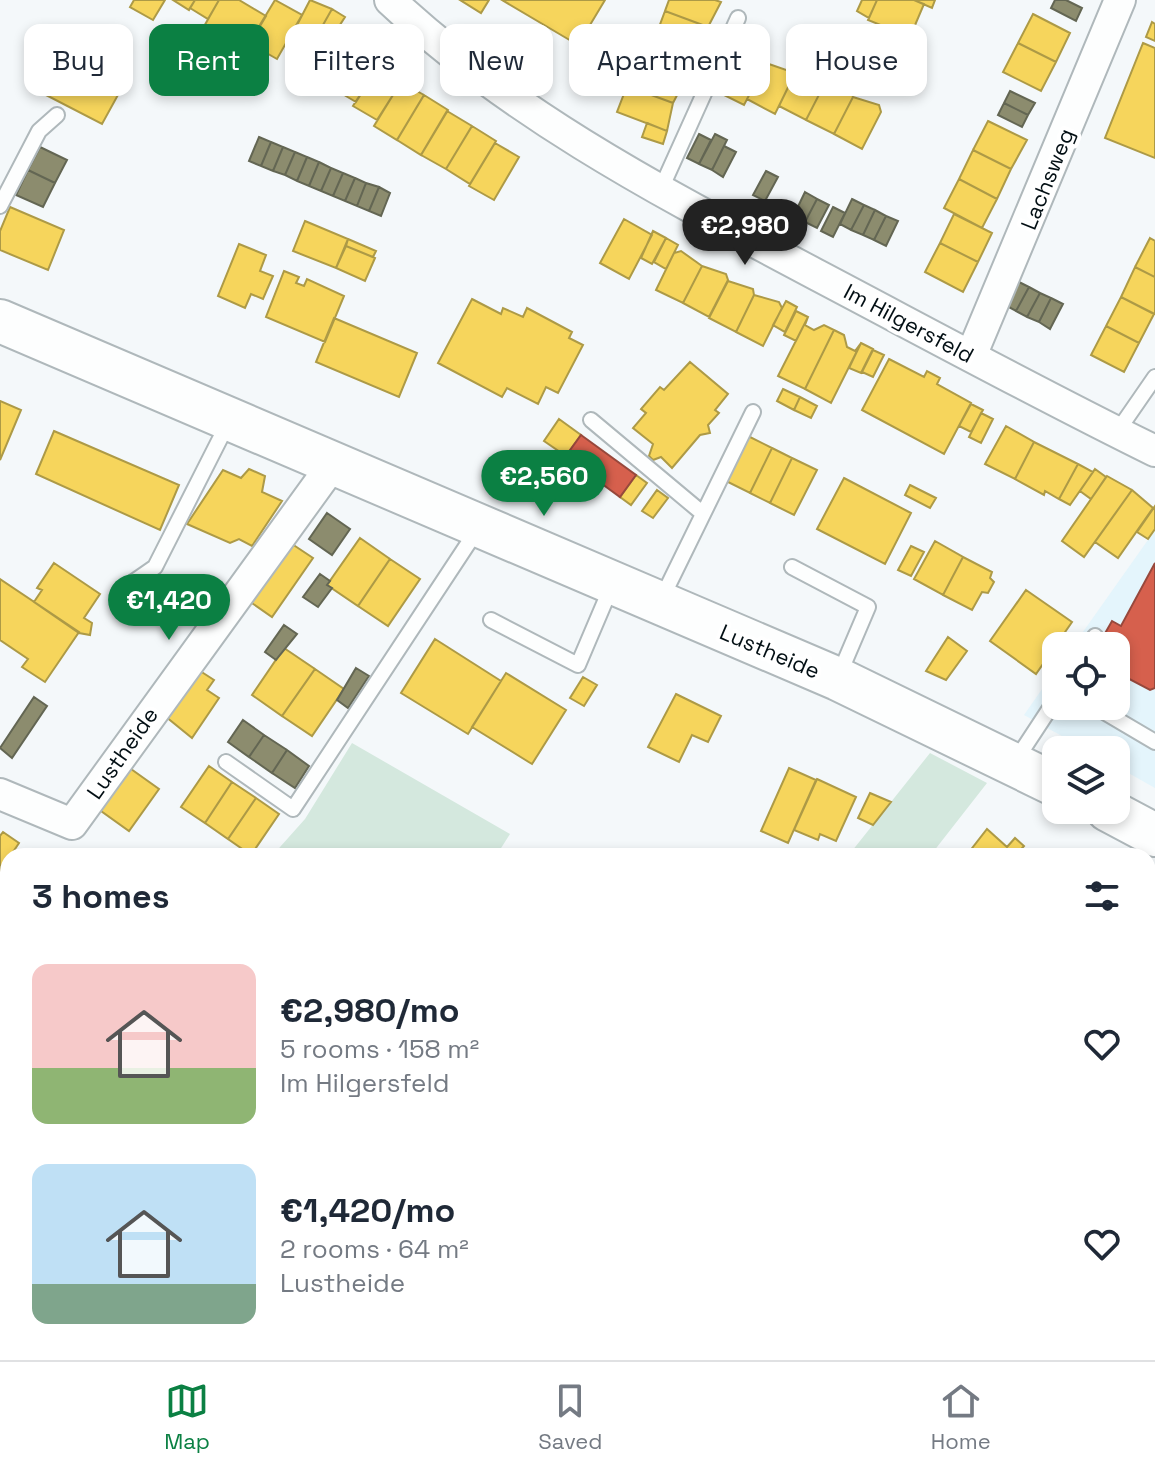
<!DOCTYPE html>
<html lang="en">
<head>
<meta charset="utf-8">
<style>
  body { margin:0; font-family:"Space Grotesk",sans-serif; background:#f2f2f3; color:#1f2937; height:100vh; display:flex; flex-direction:column; font-size:30px; white-space:nowrap }
  * { box-sizing:border-box; margin:0 }
  p { font-size:26px; color:#747a83 }
  .icon { flex:none; width:44px; height:44px; fill:none; stroke:currentColor; stroke-width:2; stroke-linecap:round; stroke-linejoin:round }
  .map { position:relative; flex:1; overflow:hidden }
  .drawer { position:absolute; left:0px; top:848px; width:1156px; height:512px; display:flex; flex-direction:column; background:#fff; border-radius:24px 24px 0 0; box-shadow:0 4px 12px #0003 }
  .drawer>* { flex:none }
  .guide { position:absolute; left:24px; top:24px; width:1108px; height:72px; display:flex; gap:16px }
  .buttons { position:absolute; left:1042px; top:632px; display:grid; gap:16px }
  .buttons a { display:grid; place-items:center; width:88px; height:88px; border-radius:16px; background:#fff; box-shadow:0 4px 12px #0003; font-size:40px }
  .price { position:absolute; translate:-50% -68px; padding:0 18px; border-radius:28px; background:#0b8043; color:#fff; font-size:26px; line-height:52px; filter:drop-shadow(0 2px 4px #0008) }
  .price::after { content:''; position:absolute; left:50%; top:48px; width:24px; height:18px; margin-left:-12px; background:inherit; clip-path:polygon(0 0,100% 0,50% 100%) }
  .price.on { background:#222; color:#fff }
  ul { padding:0; list-style:none }
  li { display:flex; align-items:center; gap:24px; height:200px; padding:0 32px }
  li span { display:grid; place-items:center; flex:none; width:224px; height:160px; border-radius:16px; color:#555 }
  li>.icon { margin-inline-start:auto }
  span .icon { width:96px; height:96px; fill:#fffc; stroke-width:1 }
  li b { font-size:34px }
  h2 { display:flex; justify-content:space-between; align-items:center; height:96px; padding:0 32px; font-size:34px }
  .tag { padding:0 28px; border-radius:16px; background:#fff; box-shadow:0 4px 12px #0003; font-size:28px; line-height:72px }
  .tag.on { background:#0b8043; color:#fff }
  .tab-bar { display:flex; justify-content:space-around; align-items:center; height:112px; border-top:2px solid #e0e1e3; background:#fff; font-size:22px; color:#747a83 }
  .tab-bar a { display:grid; justify-items:center; gap:4px }
  .tab-bar .on { color:#0b8043 }
  .map>svg:first-child { display:block }
  .built { fill:#e4f5fc }
  .green { fill:#d4e8de }
  .homes { fill:#f6d55c; stroke:#ad9a46; stroke-width:2 }
  .shops { fill:#d6604d; stroke:#97483c; stroke-width:2 }
  .industry { fill:#8c8c6e; stroke:#636653; stroke-width:2 }
  .lines { fill:none; stroke-linecap:round; stroke-linejoin:round }
  .lane-casing { stroke:#afb8bb; stroke-width:18 }
  .street-casing { stroke:#afb8bb; stroke-width:34 }
  .secondary-casing { stroke:#afb8bb; stroke-width:46 }
  .lane { stroke:#fdfefe; stroke-width:14 }
  .street { stroke:#fdfefe; stroke-width:30 }
  .secondary { stroke:#fdfefe; stroke-width:42 }
  .labels { text-anchor:middle; dominant-baseline:central; stroke-width:8; stroke-linejoin:round; paint-order:stroke }
  .street-label { font-size:22px; fill:#030f14; stroke:#fff }
</style>
</head>
<body>
<div class="map">
<svg width="1155" height="1360" viewBox="0 0 1155 1360">
  <rect width="100%" height="100%" fill="#f4f8fa"/>
  <path class="built" d="M1155,530V788L1116,766V750H1087L1024,715L1056,669V706H1116V646H1073Z"/>
  <path class="green" d="M352,743L510,834L496,856H272L305,819Z
    M930,753L987,783L930,856H848Z
    M8,1155V1352H537L531,1360H0V1164Z"/>
  <path class="homes" d="M134,0H165L153,20L130,7Z
    M173,0H195L189,10Z
    M195,0H219L208,19L190,8Z
    M219,0H239L266,16L239,61L198,37Z
    M275,0L302,15L277,59L249,43Z
    M310,0L332,9L315,39L296,27Z
    M460,0H489L481,13Z
    M502,0H605L578,45Z
    M669,0H715L721,2L708,27L665,11Z
    M862,0H877L869,18L857,11Z
    M877,0H914L924,4L910,37L868,20Z
    M914,0H935L932,8Z
    M332,9L345,17L327,45L315,39Z
    M665,11L708,27L702,55L655,38Z
    M1033,14L1070,33L1056,62L1018,43Z
    M1152,22L1155,24V41L1146,37Z
    M337,30L360,44L334,89L309,74Z
    M647,35L673,44L668,57L643,48Z
    M1018,43L1056,62L1041,91L1003,72Z
    M1143,43L1155,48V158L1105,138Z
    M360,44L384,58L356,102L334,89Z
    M636,45L674,59L670,72L631,58Z
    M744,47L766,63L744,105L716,91L737,49Z
    M67,55L124,84L102,124L46,95Z
    M640,61L686,78L673,103L630,87Z
    M381,62L405,76L377,120L353,106Z
    M766,63L795,73L775,114L747,99Z
    M797,69L808,75L814,73L823,77L825,83L806,120L779,106Z
    M401,82L424,95L397,140L374,126Z
    M825,83L836,89L842,87L851,91L853,97L834,134L806,120Z
    M627,86L673,103L667,131L617,112Z
    M424,95L448,110L421,155L397,140Z
    M853,97L879,105L881,112L862,149L834,134Z
    M447,111L472,126L446,169L421,155Z
    M988,121L1027,140L1011,169L973,150Z
    M647,123L667,131L663,144L642,137Z
    M472,126L496,141L470,184L446,169Z
    M495,143L519,157L494,200L469,186Z
    M973,150L1011,169L997,199L959,179Z
    M959,179L997,199L982,228L944,208Z
    M10,207L64,230L48,270L0,250V231Z
    M954,214L992,233L978,262L940,243Z
    M624,219L652,235L629,279L600,263Z
    M305,221L348,239L336,268L293,251Z
    M653,231L666,238L652,264L641,258Z
    M666,238L678,245L666,269L654,262Z
    M1150,238L1155,241V277L1135,267Z
    M348,239L376,251L373,257L346,246Z
    M940,243L978,262L963,292L925,272Z
    M239,244L266,255L260,271L273,276L263,299L251,294L245,308L218,296Z
    M346,246L375,258L365,281L336,268Z
    M681,251L702,266L683,303L656,290L674,253Z
    M702,266L726,274L728,280L709,317L683,303Z
    M1135,267L1155,277V314L1121,297Z
    M284,271L299,277L296,283L304,286L307,279L344,296L325,342L266,317Z
    M728,281L753,289L754,295L736,332L709,318Z
    M754,295L779,302L782,308L763,346L736,332Z
    M1121,297L1154,314L1139,343L1106,326Z
    M472,299L501,314L503,308L523,317L527,308L572,332L569,338L583,345L558,393L546,387L538,404L507,388L502,397L438,363Z
    M786,301L797,307L785,332L773,325Z
    M796,311L808,317L796,341L784,335Z
    M808,317L805,325L814,330L824,325L834,330L805,389L778,376Z
    M334,318L417,353L399,397L316,362Z
    M1106,326L1139,343L1124,372L1091,355Z
    M834,330L844,335L847,347L855,351L861,343L831,403L805,389Z
    M861,343L873,349L861,373L849,368Z
    M873,350L884,355L873,377L862,372Z
    M889,359L924,377L927,371L940,378L937,384L971,403L944,454L862,410Z
    M690,362L728,394L715,410L719,413L708,425L710,433L700,435L672,468L661,457L653,460L649,456L653,444L633,428L646,413L641,409L660,387L664,390Z
    M783,389L800,397L794,410L777,401Z
    M800,397L817,406L811,418L794,410Z
    M0,401L21,410L0,460Z
    M971,404L983,410L971,432L959,426Z
    M981,413L993,419L981,443L969,437Z
    M559,419L581,435L566,456L544,441Z
    M1006,426L1034,442L1015,479L985,464Z
    M54,431L179,485L160,530L36,474Z
    M748,436L772,448L750,493L726,481Z
    M1034,442L1078,464L1059,499L1045,491L1044,495L1015,479Z
    M772,448L792,458L770,503L750,493Z
    M792,458L817,470L794,515L770,503Z
    M1078,464L1093,472L1070,505L1059,499Z
    M249,469L265,476L262,492L282,501L252,546L239,539L230,543L187,524L223,470L241,478Z
    M1095,469L1106,477L1091,499L1080,491Z
    M636,475L647,483L631,505L620,497Z
    M1107,476L1132,490L1084,557L1062,541Z
    M844,478L911,513L885,564L817,529Z
    M910,485L936,498L930,508L905,495Z
    M657,490L668,498L653,518L642,511Z
    M1132,490L1153,508L1118,558L1095,542Z
    M1155,506V529L1148,539L1137,532Z
    M360,538L390,559L358,606L327,585Z
    M935,541L963,557L943,595L914,579Z
    M289,542L313,558L272,617L249,601Z
    M911,546L924,552L911,576L898,570Z
    M963,557L992,572L990,578L994,582L988,593L982,592L972,610L943,595Z
    M390,559L420,579L388,626L358,606Z
    M54,563L100,594L84,618L92,623L90,635L79,633L34,602L42,590L37,588Z
    M0,579L79,632L45,682L22,667L28,659L0,640Z
    M1026,590L1072,622L1036,674L990,641Z
    M948,637L967,651L946,680L926,671Z
    M435,639L501,681L468,734L401,693Z
    M284,648L315,669L282,716L252,695Z
    M197,669L214,680L207,690L219,698L192,738L165,716Z
    M315,669L344,689L312,736L282,716Z
    M506,673L566,710L532,764L472,727Z
    M583,677L597,685L584,706L570,698Z
    M676,694L721,716L708,742L692,735L679,762L648,747Z
    M124,764L159,789L129,831L94,806Z
    M209,766L232,782L205,823L181,807Z
    M789,768L816,780L788,843L761,831Z
    M817,779L856,797L836,841L820,834L818,840L794,830Z
    M232,782L256,798L228,839L205,823Z
    M870,793L891,802L873,825L858,818Z
    M256,798L279,814L251,855L228,839Z
    M987,829L1007,847L1015,838L1024,846L1015,856H966Z
    M3,832L19,843L1,870L8,875L0,887V836Z
    M8,875V901L0,896V887Z
    M1148,937L1155,943L1148,952Z
    M1153,947L1155,1091L1148,1099V952Z
    M1155,1274V1308L1148,1302V1282Z
    M1148,1339L1155,1345V1360L1094,1359L1100,1352H1148Z
    M598,1352H642L648,1357L607,1360Z
    M704,1352H722L714,1360Z
    M759,1352H798L791,1360H755Z
    M860,1352H873L910,1360H858Z
    M879,1352H930L929,1360Z"/>
  <path class="shops" d="M581,435L636,475L620,497L598,481L594,485L584,477L587,473L565,457Z
    M1155,563V688L1150,690L1116,672L1123,657L1116,653V646L1099,644L1112,621L1121,626Z"/>
  <path class="industry" d="M1055,0H1066L1082,8L1076,21L1051,8Z
    M1010,91L1035,103L1028,115L1004,103Z
    M1004,103L1028,115L1022,127L998,115Z
    M699,134L711,140L699,164L687,158Z
    M715,134L727,140L712,170L699,164Z
    M259,137L271,142L261,166L249,161Z
    M271,142L283,147L273,171L261,166Z
    M724,146L736,152L723,177L712,170Z
    M40,147L67,160L55,183L28,170Z
    M283,147L295,152L285,175L273,171Z
    M295,152L307,157L297,181L285,175Z
    M307,157L319,162L309,186L297,181Z
    M319,162L331,168L321,191L309,186Z
    M331,168L343,173L333,196L321,191Z
    M28,170L55,183L43,207L16,195Z
    M766,171L778,177L765,201L753,195Z
    M343,173L355,178L345,201L333,196Z
    M355,178L366,183L357,206L345,201Z
    M366,183L379,187L369,211L357,206Z
    M379,187L390,193L381,216L369,211Z
    M805,192L817,199L805,222L793,217Z
    M817,199L829,205L817,228L805,222Z
    M852,199L864,205L851,230L840,224Z
    M864,205L875,210L863,235L851,230Z
    M833,207L845,213L833,237L821,231Z
    M875,210L886,216L874,240L863,235Z
    M886,216L898,221L886,246L874,240Z
    M1017,281L1029,287L1016,311L1005,305Z
    M1029,287L1040,293L1027,317L1016,311Z
    M1040,293L1051,298L1039,322L1027,317Z
    M1051,298L1063,304L1050,329L1039,322Z
    M327,513L350,529L332,555L309,539Z
    M320,574L330,581L327,585L332,588L318,607L303,597Z
    M284,625L297,634L276,660L265,652Z
    M356,668L369,676L348,708L337,700Z
    M34,697L47,706L12,758L0,748Z
    M243,720L264,735L249,757L228,742Z
    M264,735L287,750L272,773L249,757Z
    M287,750L309,766L295,788L272,773Z"/>
  <g class="lines">
    <g class="lane-casing">
      <path id="lane" d="M660,191L738,18
        M0,206L39,131L57,115
        M591,420L701,512
        M1117,432L1155,377
        M792,567L868,607L839,675
        M119,592L155,567L229,421
        M662,598L753,412
        M491,620L578,665L612,585
        M1089,646L1095,636
        M1094,706L1155,742
        M1016,760L1056,699
        M226,762L293,809L477,530"/>
    </g>
    <g class="street-casing">
      <path id="street" d="M390,0C515,117 667,195 817,275C929,334 1041,395 1155,451
        M971,356L1120,0
        M0,794L72,824L333,464
        M550,1360L557,1352"/>
    </g>
    <g class="secondary-casing">
      <path id="secondary" d="M0,321L838,679L1056,785
        M1108,810L1155,835
        M1148,1200L1155,1191
        M1009,1360L1015,1352"/>
    </g>
    <use href="#lane" class="lane"/>
    <use href="#street" class="street"/>
    <use href="#secondary" class="secondary"/>
  </g>
  <g class="labels">
    <g class="street-label">
      <text transform="translate(1047 179) rotate(-68)">Lachsweg</text>
      <text transform="translate(909 323) rotate(28)">Im Hilgersfeld</text>
      <text transform="translate(770 651) rotate(23)">Lustheide</text>
      <text transform="translate(122 753) rotate(-55)">Lustheide</text>
    </g>
  </g>
</svg>
<div class="buttons">
<a><svg class="icon" aria-label="locate" viewBox="0 0 24 24"><circle cx="12" cy="12" r="6"/><path d="M12 2v4M12 18v4M2 12h4M18 12h4"/></svg></a>
<a><svg class="icon" aria-label="layers" viewBox="0 0 24 24"><path d="M12 4l9 5-9 5-9-5zM3 14l9 5 9-5"/></svg></a>
</div>
<b class="price on" style="left:745px;top:267px">€2,980</b>
<b class="price" style="left:544px;top:518px">€2,560</b>
<b class="price" style="left:169px;top:642px">€1,420</b>
<div class="guide">
<a class="tag">Buy</a>
<a class="tag on">Rent</a>
<a class="tag">Filters</a>
<a class="tag">New</a>
<a class="tag">Apartment</a>
<a class="tag">House</a>
</div>
<section class="drawer">
<h2>3 homes<svg class="icon" aria-label="filters" viewBox="0 0 24 24"><path d="M4 7h16M4 17h16"/><circle cx="9" cy="7" r="2"/><circle cx="15" cy="17" r="2"/></svg></h2>
<ul>
<li><span style="background:linear-gradient(#f6c9c9 65%,#8fb573 0)"><svg class="icon" aria-label="home" viewBox="0 0 24 24"><path d="M3 11l9-7 9 7M6 9v11h12V9"/></svg></span><div><b>€2,980/mo</b><p>5 rooms · 158 m²</p><p>Im Hilgersfeld</p></div><svg class="icon" aria-label="heart" viewBox="0 0 24 24"><path d="M12 20l-8-8c-3-5 5-10 8-4 3-6 11-1 8 4z"/></svg></li>
<li><span style="background:linear-gradient(#bfe0f5 75%,#7fa58c 0)"><svg class="icon" aria-label="home" viewBox="0 0 24 24"><path d="M3 11l9-7 9 7M6 9v11h12V9"/></svg></span><div><b>€1,420/mo</b><p>2 rooms · 64 m²</p><p>Lustheide</p></div><svg class="icon" aria-label="heart" viewBox="0 0 24 24"><path d="M12 20l-8-8c-3-5 5-10 8-4 3-6 11-1 8 4z"/></svg></li>
</ul>
</section>
</div>
<nav class="tab-bar">
<a class="on"><svg class="icon" aria-label="map" viewBox="0 0 24 24"><path d="M3 6l6-2 6 2 6-2v14l-6 2-6-2-6 2zM9 4v14M15 6v14"/></svg>Map</a>
<a><svg class="icon" aria-label="saved" viewBox="0 0 24 24"><path d="M7 4h10v16l-5-4-5 4z"/></svg>Saved</a>
<a><svg class="icon" aria-label="home" viewBox="0 0 24 24"><path d="M3 11l9-7 9 7M6 9v11h12V9"/></svg>Home</a>
</nav>
</body>
</html>
